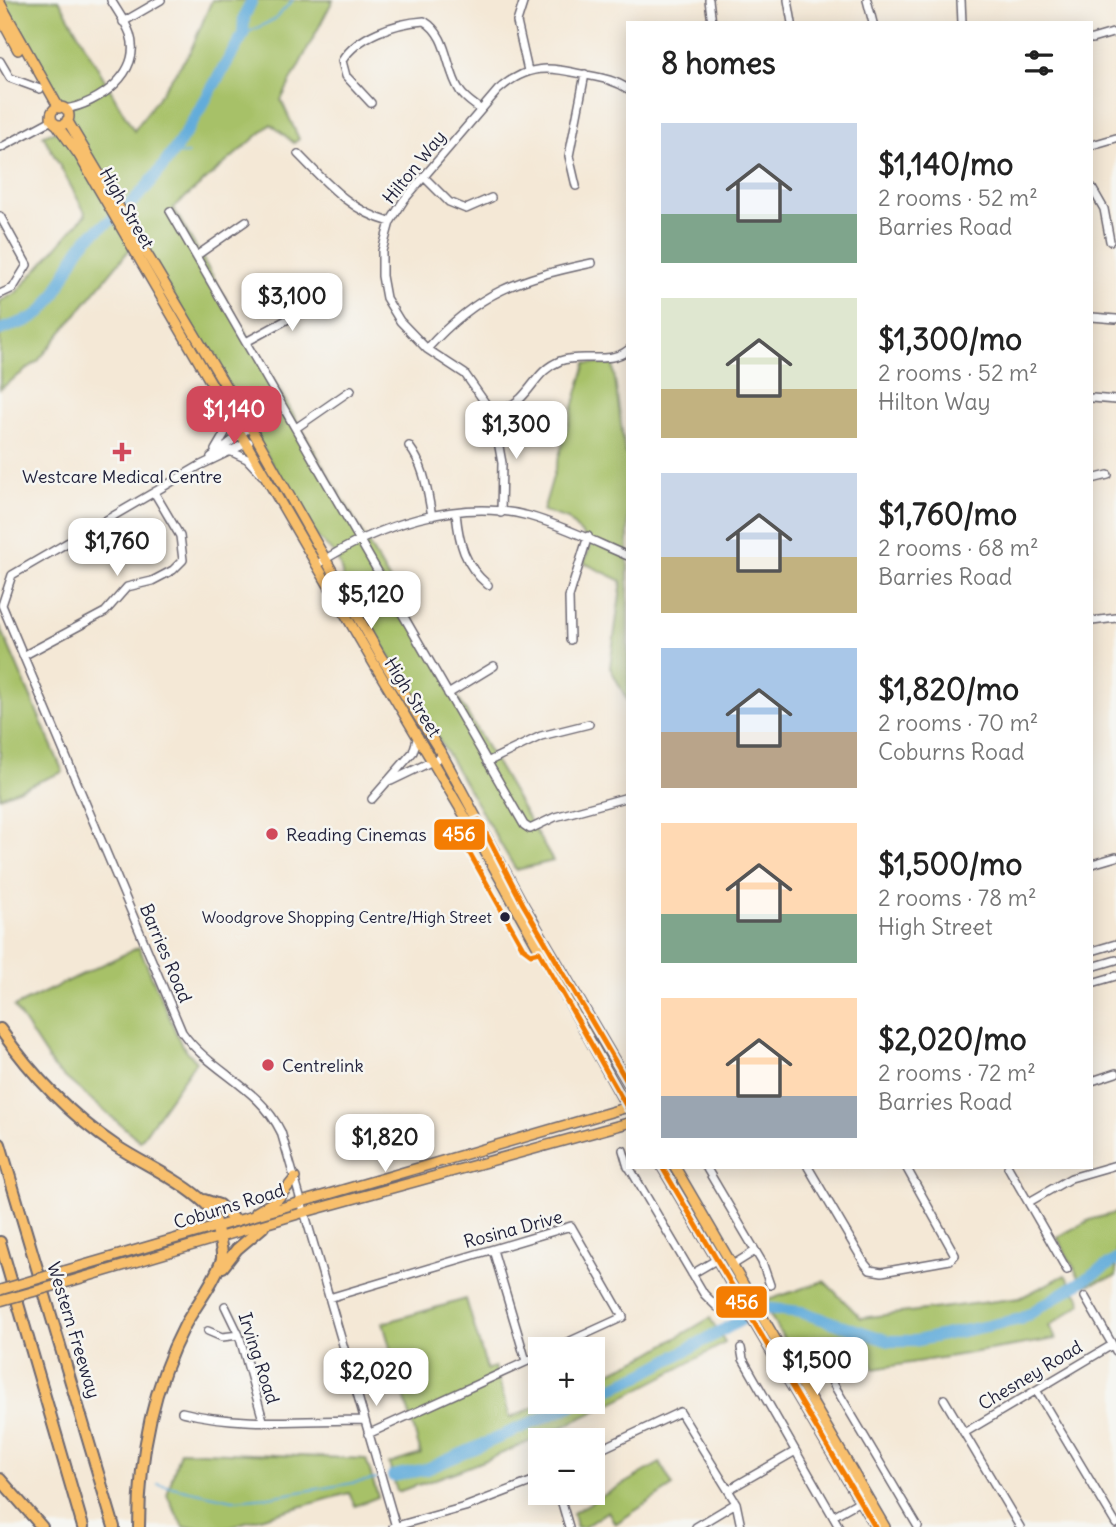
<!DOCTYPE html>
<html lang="en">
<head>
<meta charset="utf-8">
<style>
  body { margin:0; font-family:Delius,sans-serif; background:#f2f2f2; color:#222; height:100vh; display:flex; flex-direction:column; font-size:26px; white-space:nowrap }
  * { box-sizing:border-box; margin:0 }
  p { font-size:23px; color:#767676 }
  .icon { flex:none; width:38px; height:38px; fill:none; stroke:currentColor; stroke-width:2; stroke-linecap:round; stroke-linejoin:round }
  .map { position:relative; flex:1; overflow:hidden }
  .drawer { position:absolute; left:626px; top:21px; width:467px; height:1148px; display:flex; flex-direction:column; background:#fff; border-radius:0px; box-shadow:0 4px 18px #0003 }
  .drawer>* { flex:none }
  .buttons { position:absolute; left:528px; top:1337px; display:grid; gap:14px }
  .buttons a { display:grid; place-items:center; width:77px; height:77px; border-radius:0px; background:#fff; box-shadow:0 4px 18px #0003; font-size:35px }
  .price { position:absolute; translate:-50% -60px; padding:0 16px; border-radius:14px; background:#fff; color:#222; font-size:23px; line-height:46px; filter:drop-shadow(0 2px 4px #0008) }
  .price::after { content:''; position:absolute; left:50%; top:42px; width:21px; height:16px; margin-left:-10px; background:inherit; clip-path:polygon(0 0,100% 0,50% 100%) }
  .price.active { background:#d1495b; color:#fff }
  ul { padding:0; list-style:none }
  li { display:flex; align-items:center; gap:21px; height:175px; padding:0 35px }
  li span { display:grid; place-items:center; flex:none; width:196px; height:140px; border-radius:0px; color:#555 }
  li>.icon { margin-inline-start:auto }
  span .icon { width:84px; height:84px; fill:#fffc; stroke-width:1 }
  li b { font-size:30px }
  h2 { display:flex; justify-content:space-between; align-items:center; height:84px; padding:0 35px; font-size:30px }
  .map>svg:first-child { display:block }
  .green { fill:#a7c167; stroke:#647251; stroke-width:2 }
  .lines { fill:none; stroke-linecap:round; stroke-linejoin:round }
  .stream { stroke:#62acda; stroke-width:2 }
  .river { stroke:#62acda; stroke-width:12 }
  .minor-casing { stroke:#6c6771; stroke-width:10 }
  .major-casing { stroke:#6c6771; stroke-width:12 }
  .highway-casing { stroke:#6c6771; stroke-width:14 }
  .minor { stroke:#fff; stroke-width:7 }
  .major { stroke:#f8bf6c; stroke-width:9 }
  .highway { stroke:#f8bf6c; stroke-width:10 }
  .major-bridge-casing { stroke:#6c6771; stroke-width:12; stroke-linecap:butt }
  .major-bridge { stroke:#f8bf6c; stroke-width:9 }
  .bus-1-casing { stroke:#f6f6f2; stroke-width:10 }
  .bus-1 { stroke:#f47d03; stroke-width:5 }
  .poi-dot { fill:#d1495b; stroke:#f6f6f2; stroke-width:2.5 }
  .bus-dot { fill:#22223b; stroke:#f6f6f2; stroke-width:2.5 }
  .labels { text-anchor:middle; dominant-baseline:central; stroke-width:5; stroke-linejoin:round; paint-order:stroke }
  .bus-label { font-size:16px; fill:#22223b; stroke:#f6f6f2; text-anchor:end }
  .street-label { font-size:18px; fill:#22223b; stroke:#f6f6f2 }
  .poi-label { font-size:18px; fill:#22223b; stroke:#f6f6f2; text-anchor:start }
  .line-badge { stroke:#f6f6f2; stroke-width:2.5 }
  .badge-label { font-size:19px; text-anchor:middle; font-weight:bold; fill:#fff }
</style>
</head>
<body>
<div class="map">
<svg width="1116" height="1527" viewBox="0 0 1116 1527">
  <rect width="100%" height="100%" fill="#f6f6f2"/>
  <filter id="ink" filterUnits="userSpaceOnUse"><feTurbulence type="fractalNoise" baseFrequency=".0143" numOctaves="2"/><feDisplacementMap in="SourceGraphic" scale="14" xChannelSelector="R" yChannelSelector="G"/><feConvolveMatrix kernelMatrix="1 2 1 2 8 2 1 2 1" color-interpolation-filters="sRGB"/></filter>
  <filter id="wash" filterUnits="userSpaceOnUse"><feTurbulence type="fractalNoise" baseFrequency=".00686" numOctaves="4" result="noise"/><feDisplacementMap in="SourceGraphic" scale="28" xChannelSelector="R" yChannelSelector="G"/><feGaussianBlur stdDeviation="1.57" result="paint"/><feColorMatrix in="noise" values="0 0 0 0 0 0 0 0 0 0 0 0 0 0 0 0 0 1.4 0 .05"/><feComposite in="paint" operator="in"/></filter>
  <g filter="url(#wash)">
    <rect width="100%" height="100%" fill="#f4e8d6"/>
    <path class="green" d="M2,0H59L134,131L190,52L212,0H333L281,100L299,139L294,143L271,124L173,208L553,861L516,870L343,578C338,550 330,552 312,532L139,238L38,361L0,389V301L16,293L86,214L43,135L73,125C72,112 66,105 56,99Z
      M586,363L613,365L625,453L628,456V702L610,667L622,581L584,563L591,544L568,519L543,511Z
      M0,626L63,772L0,797Z
      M139,947L181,1044L196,1061L140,1141L54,1068L14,1007Z
      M1116,1213V1276L1084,1286L1057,1237L1092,1219Z
      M1065,1275L1080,1297L1081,1304L1049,1326L1056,1339L874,1369L866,1350L840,1345L829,1359L803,1370L762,1302L824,1281L861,1318L1020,1298Z
      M466,1299L487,1370L495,1367L510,1418L545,1402H593V1380L649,1354L710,1318L725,1343C621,1401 511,1456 397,1492L389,1464L421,1454L383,1323Z
      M180,1451L366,1459L378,1497L355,1506L349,1493L228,1527H183L167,1495Z
      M660,1463L673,1486L615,1524L608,1511L584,1527H576L573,1513Z"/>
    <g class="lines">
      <path class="stream" d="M243,35L275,19L293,0
        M170,155L188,154
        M388,1477L393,1476
        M158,1484L233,1500L269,1497L377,1479"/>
      <path class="river" d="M124,209C170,172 211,87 243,35L244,17L252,0
        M99,229L111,220
        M0,330C12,325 32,321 41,312C65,289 68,253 94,233
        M593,1396L643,1374L763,1308L801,1312L889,1341H915L1021,1319L1116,1260
        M506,1434L580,1402
        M393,1476L427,1469L500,1437"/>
    </g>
  </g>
  <g filter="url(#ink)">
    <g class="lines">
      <g class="minor-casing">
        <path id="minor" d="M524,0L517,22L528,71
          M709,0L712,23
          M788,0L792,23
          M867,0L873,23
          M961,0L962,23
          M123,22L161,0
          M1092,39L1116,32
          M0,61L10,78L40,89
          M371,103L346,76L342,61C357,36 395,23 424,21C449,36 445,68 460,91C465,99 474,104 481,110
          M65,109C98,104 143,73 130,34C126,22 117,11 111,0
          M1092,145L1116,138
          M0,148L52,120
          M298,154C327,183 350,211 390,222
          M424,177L449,202L466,209L491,198
          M576,186L569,156L585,74
          M1092,188L1104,209L1110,241
          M170,211L524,825L530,829L555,817L628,797
          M0,216L27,265L13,288L0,294
          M196,256L246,221
          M1092,317L1116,319
          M246,342L301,312L313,295
          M427,349C478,292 520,278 592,263
          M1092,398L1116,400
          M493,414C503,409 513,406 521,398C535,384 540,369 560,361C582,353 610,365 628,350
          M296,428L351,390
          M249,442L199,466L12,575L2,605L182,1032C210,1072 259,1086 281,1132L396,1527
          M409,446C425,467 427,490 432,516
          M215,450L232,421
          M230,451L247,459L262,475
          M211,457L250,427
          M1092,479L1108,475
          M456,513C459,543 464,565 488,585
          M501,513L502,463L493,414L465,374L427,349L400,321L386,298L382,276V251L390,222L404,200L498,90C529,63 549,67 586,75C602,78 615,80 628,89
          M316,565C376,526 458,497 529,516C564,526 595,542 628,556
          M1092,621L1116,618
          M570,640L569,597L588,536
          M23,656L105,612L127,587L152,581L173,570L183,560L180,536L154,492
          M448,694L494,666
          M487,762L541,736L589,724
          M391,781L443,756
          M372,799L413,752L418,736
          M1092,864L1116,857
          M1092,951L1116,944
          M1092,967L1116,960
          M1092,983L1116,976
          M1092,1081L1116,1073
          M623,1150L628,1167
          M629,1167L704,1294L717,1307
          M706,1167L762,1262L770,1285
          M808,1167L865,1264L870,1270L882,1272L950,1260L955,1255L906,1167
          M1008,1167L1067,1270
          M1029,1202L1071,1178L1116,1165
          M493,1250L526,1361
          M731,1266L755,1251
          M692,1274L716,1260
          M1085,1297L1116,1351
          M329,1298L571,1226L623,1317L553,1349
          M225,1306L239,1335L263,1420
          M208,1331L222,1337L239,1335
          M741,1348L743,1359L839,1527
          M819,1369L831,1380L918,1527
          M1036,1390L1116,1524
          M944,1399L1020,1527
          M182,1412C240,1427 305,1420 364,1420
          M964,1433L1112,1345
          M368,1434L541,1355
          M593,1453L680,1412L736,1503L741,1527
          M728,1490L794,1452
          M559,1493L569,1527
          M833,1516L860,1501
          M393,1527L465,1507L541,1478
          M696,1527L736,1503"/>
      </g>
      <g class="major-casing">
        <path id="major" d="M0,3L59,108
          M0,17L18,50
          M51 116a9 9 0 1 1 18 0a9 9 0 1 1-18 0Z
          M67,120L256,437L381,657L443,756L523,904L628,1083
          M57,125L79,155L373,662L473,830L628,1109
          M662,1167L875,1527
          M675,1167L885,1527
          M256,1212L278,1199L295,1178
          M64,1271L628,1107
          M68,1282L305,1212L628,1123"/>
      </g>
      <g class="highway-casing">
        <path id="highway" d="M0,1029C31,1074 70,1115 116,1146C145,1165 181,1180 206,1204C214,1211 223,1249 222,1259C214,1283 197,1303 185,1325C152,1388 139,1456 139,1527
          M0,1144L114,1527
          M204,1200L219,1205L235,1221
          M0,1242L83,1527
          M223,1267L237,1249L263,1227
          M0,1479L42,1527"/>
      </g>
      <use href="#minor" class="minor"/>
      <use href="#major" class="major"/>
      <use href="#highway" class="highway"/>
      <g class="major-bridge-casing">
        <path id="major-bridge" d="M0,1290L64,1271
          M0,1301L68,1282"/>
      </g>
      <use href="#major-bridge" class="major-bridge"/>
      <g class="bus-1-casing">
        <path id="bus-1" d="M628,1083L523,904L479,820L463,827L459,834L523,948L531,954L539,952L628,1109
          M662,1167L875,1527"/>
      </g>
      <use href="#bus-1" class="bus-1"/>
    </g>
  </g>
  <g class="poi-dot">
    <path d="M118.5 441.5h7v7h7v7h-7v7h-7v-7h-7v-7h7z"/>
    <circle cx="272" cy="834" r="7"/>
    <circle cx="268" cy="1065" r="7"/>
  </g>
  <circle class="bus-dot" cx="505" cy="917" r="6"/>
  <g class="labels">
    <g class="bus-label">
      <text x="492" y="917">Woodgrove Shopping Centre/High Street</text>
    </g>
    <g class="street-label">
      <text transform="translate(414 167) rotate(-51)">Hilton Way</text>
      <text transform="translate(127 208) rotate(60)">High Street</text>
      <text transform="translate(413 697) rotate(58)">High Street</text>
      <text transform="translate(166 953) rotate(67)">Barries Road</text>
      <text transform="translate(229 1206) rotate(-17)">Coburns Road</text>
      <text transform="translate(513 1229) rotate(-15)">Rosina Drive</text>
      <text transform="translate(74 1330) rotate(73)">Western Freeway</text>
      <text transform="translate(259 1358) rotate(72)">Irving Road</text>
      <text transform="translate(1030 1375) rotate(-31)">Chesney Road</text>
    </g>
    <g class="poi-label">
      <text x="122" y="476" text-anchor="middle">Westcare Medical Centre</text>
      <text x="286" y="834">Reading Cinemas</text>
      <text x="282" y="1065">Centrelink</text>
    </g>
  </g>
  <g class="line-badge">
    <rect x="433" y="818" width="53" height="33" rx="7" fill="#f47d03"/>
    <rect x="715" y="1285" width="53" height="34" rx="7" fill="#f47d03"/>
  </g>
  <g class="badge-label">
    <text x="459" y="841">456</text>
    <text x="742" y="1309">456</text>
  </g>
</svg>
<div class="buttons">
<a>+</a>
<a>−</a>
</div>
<b class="price" style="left:292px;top:333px">$3,100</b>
<b class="price active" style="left:234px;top:446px">$1,140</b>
<b class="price" style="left:516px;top:461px">$1,300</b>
<b class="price" style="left:117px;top:578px">$1,760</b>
<b class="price" style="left:371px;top:631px">$5,120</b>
<b class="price" style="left:385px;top:1174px">$1,820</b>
<b class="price" style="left:817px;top:1397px">$1,500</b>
<b class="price" style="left:376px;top:1408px">$2,020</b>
<section class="drawer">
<h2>8 homes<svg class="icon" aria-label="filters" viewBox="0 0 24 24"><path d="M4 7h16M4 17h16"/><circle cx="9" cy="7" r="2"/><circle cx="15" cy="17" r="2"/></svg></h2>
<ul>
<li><span style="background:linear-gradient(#c9d6e8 65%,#7fa58c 0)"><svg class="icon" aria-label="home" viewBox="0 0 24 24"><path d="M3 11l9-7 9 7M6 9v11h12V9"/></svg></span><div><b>$1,140/mo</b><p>2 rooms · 52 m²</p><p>Barries Road</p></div></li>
<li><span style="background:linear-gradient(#dfe7d0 65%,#c2b280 0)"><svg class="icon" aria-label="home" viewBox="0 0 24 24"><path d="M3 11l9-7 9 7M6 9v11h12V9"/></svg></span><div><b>$1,300/mo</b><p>2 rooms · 52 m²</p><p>Hilton Way</p></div></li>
<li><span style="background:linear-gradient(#c9d6e8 60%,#c2b280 0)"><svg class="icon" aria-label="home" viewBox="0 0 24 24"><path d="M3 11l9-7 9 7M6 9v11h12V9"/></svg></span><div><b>$1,760/mo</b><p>2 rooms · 68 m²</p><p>Barries Road</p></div></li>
<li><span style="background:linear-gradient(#a9c7e8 60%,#b9a48a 0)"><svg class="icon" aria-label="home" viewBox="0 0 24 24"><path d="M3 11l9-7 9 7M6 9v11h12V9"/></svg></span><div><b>$1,820/mo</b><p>2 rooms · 70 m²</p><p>Coburns Road</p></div></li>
<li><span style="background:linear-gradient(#ffd9b3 65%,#7fa58c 0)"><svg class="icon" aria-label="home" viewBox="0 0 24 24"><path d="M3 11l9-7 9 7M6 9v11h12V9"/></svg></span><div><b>$1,500/mo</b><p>2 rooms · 78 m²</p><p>High Street</p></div></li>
<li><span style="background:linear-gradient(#ffd9b3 70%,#9aa5b1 0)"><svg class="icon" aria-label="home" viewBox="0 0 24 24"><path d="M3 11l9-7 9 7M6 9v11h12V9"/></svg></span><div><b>$2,020/mo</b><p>2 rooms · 72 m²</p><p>Barries Road</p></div></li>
</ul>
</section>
</div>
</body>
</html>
